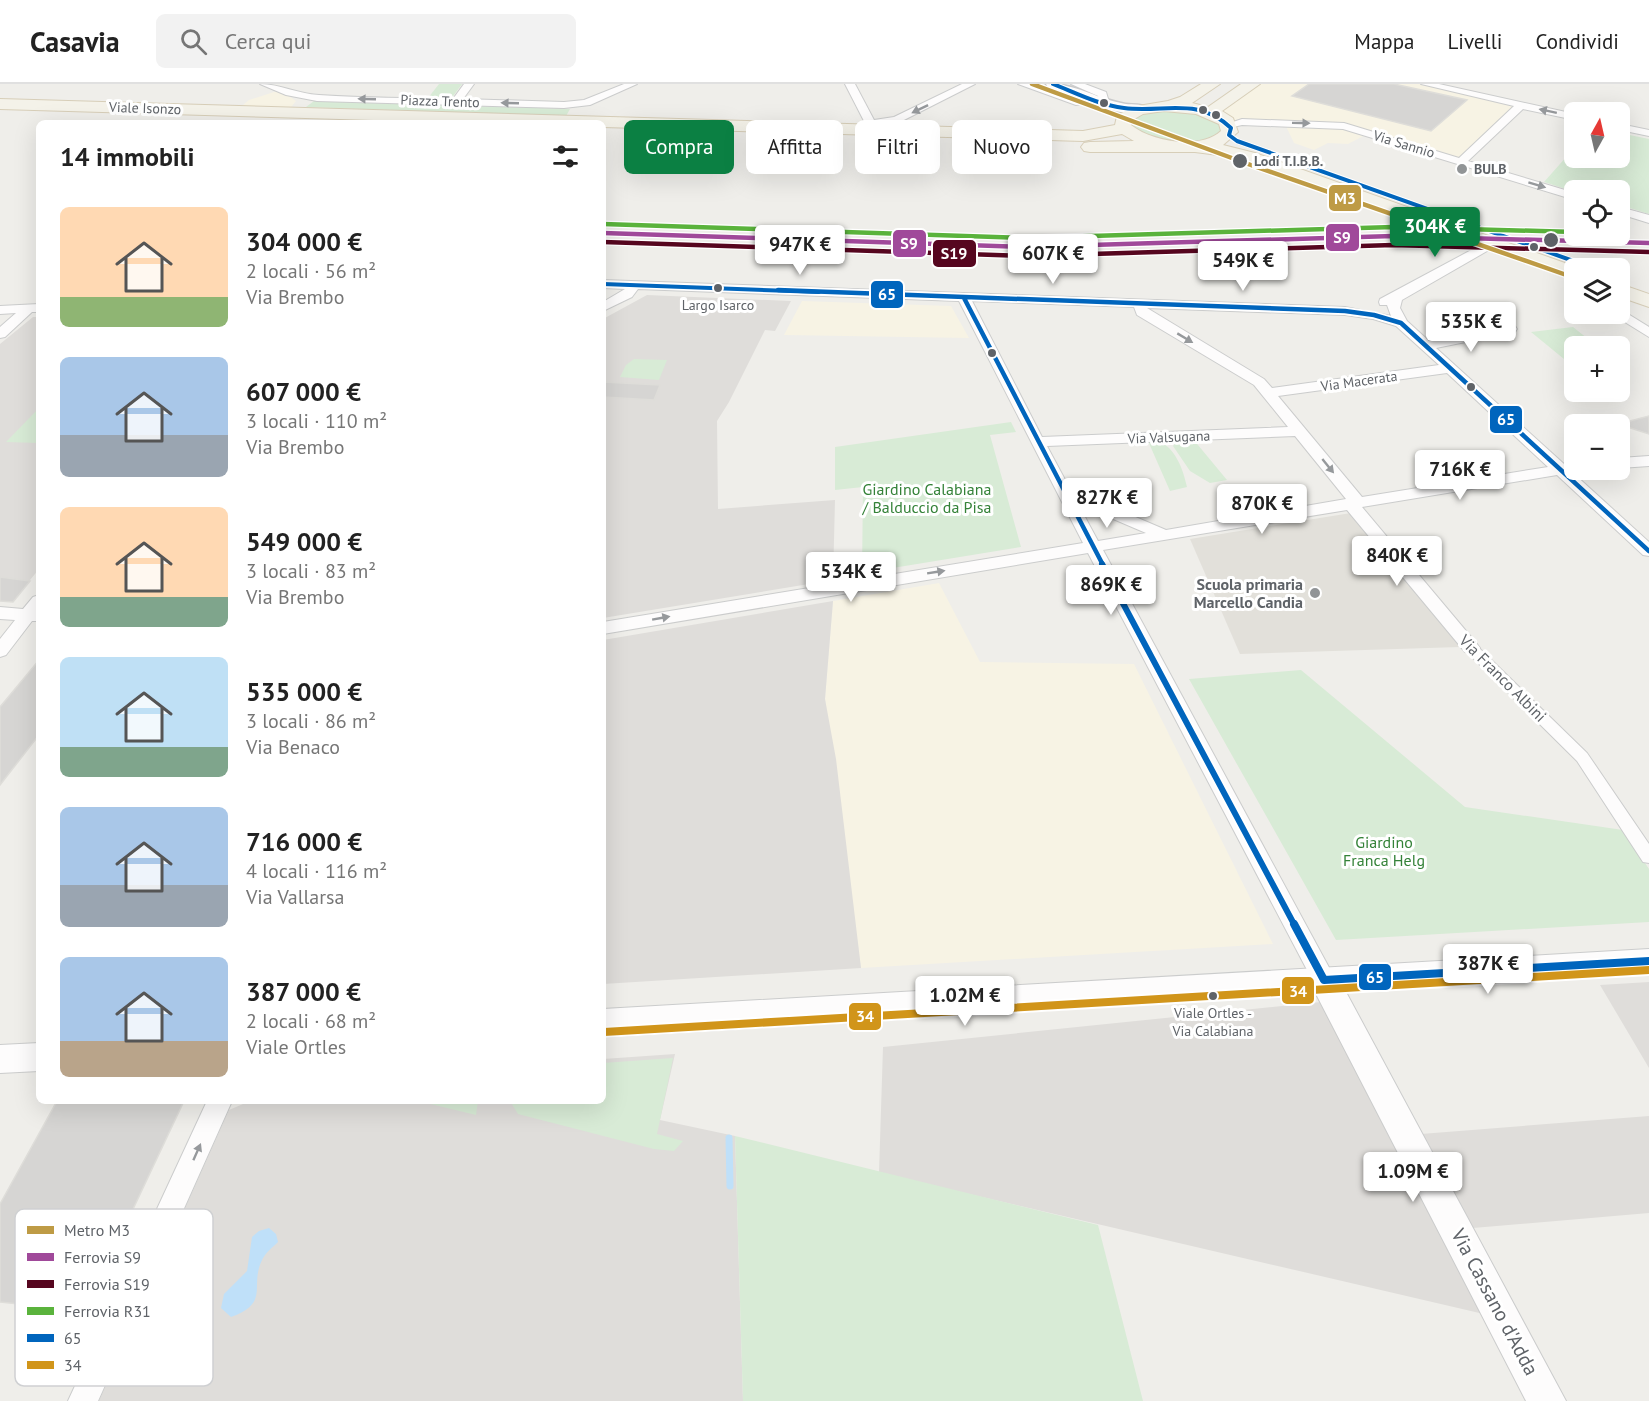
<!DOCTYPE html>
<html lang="it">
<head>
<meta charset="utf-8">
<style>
  body { margin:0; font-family:"PT Sans",sans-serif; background:#f2f2f2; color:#222; height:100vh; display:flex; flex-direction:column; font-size:22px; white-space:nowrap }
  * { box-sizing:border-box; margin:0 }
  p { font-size:20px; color:#767676 }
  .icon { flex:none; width:33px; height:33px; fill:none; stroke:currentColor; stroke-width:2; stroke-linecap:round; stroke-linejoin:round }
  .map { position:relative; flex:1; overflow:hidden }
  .side { position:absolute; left:36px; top:36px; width:570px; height:984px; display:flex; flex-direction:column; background:#fff; border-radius:9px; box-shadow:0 6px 24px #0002 }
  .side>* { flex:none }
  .top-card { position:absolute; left:624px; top:36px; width:570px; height:54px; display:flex; gap:12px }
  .needle { width:39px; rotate:8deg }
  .fabs { position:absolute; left:1564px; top:18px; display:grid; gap:12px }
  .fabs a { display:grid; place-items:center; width:66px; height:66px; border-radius:9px; background:#fff; box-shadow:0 6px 24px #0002; font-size:30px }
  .price { position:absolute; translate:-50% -51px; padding:0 14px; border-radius:6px; background:#fff; color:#222; font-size:20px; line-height:39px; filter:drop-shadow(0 2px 3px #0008) }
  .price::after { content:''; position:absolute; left:50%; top:36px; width:18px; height:14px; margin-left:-9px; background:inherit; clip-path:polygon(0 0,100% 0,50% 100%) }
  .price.on { background:#0b8043; color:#fff }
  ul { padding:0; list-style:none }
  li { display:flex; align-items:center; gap:18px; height:150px; padding:0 24px }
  li span { display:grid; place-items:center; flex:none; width:168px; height:120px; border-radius:9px; color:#555 }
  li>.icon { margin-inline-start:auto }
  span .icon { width:72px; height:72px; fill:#fffc; stroke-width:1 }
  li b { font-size:26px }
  h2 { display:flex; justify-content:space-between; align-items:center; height:72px; padding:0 24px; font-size:26px }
  .chip { padding:0 21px; border-radius:9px; background:#fff; box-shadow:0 6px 24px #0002; font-size:21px; line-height:54px }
  .chip.on { background:#0b8043; color:#fff }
  header { display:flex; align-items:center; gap:36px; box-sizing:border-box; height:84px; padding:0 30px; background:#fff; border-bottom:2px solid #e0e0e0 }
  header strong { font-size:28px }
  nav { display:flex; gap:33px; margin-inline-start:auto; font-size:21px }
  .search { width:420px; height:54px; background:#f2f2f2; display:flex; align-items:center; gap:15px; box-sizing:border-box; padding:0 21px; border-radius:9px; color:#767676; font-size:22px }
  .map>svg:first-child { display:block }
  .commercial { fill:#f7f3e4 }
  .industrial { fill:#dfddda }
  .education { fill:#e2e0da }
  .green { fill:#d8ebd6 }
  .water { fill:#bfe0f9 }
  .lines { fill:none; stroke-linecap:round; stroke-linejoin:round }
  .stream { stroke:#bfe0f9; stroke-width:7 }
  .building { fill:#d6d5d3; stroke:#deddd9; stroke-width:1.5 }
  .pedestrian-casing { stroke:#cbcccc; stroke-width:2 }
  .minor-casing { stroke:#cbcccc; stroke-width:2 }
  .tertiary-casing { stroke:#cbcccc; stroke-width:2 }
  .secondary-casing { stroke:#cacacb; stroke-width:3 }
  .primary-casing { stroke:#d7ceb8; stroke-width:2 }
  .pedestrian { fill:#fdfcfc; fill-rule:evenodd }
  .minor { fill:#fdfcfc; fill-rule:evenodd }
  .tertiary { fill:#fdfcfc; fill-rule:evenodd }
  .secondary { fill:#fdfcfc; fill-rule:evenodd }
  .primary { fill:#f4f2e9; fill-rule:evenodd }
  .bus-1-far3-casing { stroke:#fff; stroke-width:6 }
  .bus-1-far2-casing { stroke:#fff; stroke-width:8 }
  .bus-1-far1-casing { stroke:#fff; stroke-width:10 }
  .bus-1-casing { stroke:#fff; stroke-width:12 }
  .bus-2-casing { stroke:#fff; stroke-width:12 }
  .bus-1-far3 { stroke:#0065bd; stroke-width:4 }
  .bus-1-far2 { stroke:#0065bd; stroke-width:4.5 }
  .bus-1-far1 { stroke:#0065bd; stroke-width:6 }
  .bus-1 { stroke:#0065bd; stroke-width:8 }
  .bus-2 { stroke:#d1951a; stroke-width:8 }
  .rail-1-casing { stroke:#fff; stroke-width:7 }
  .rail-2-casing { stroke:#fff; stroke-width:7 }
  .rail-3-casing { stroke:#fff; stroke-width:7 }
  .rail-1 { stroke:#a0499a; stroke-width:4.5 }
  .rail-2 { stroke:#56061f; stroke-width:4.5 }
  .rail-3 { stroke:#5ab33c; stroke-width:4.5 }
  .metro-1-casing { stroke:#fff; stroke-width:7 }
  .metro-1 { stroke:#be9b45; stroke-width:4.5 }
  .oneway { fill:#96999c }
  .bus-dot { fill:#5f6368; stroke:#fff; stroke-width:2 }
  .poi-dot { fill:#919496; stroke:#fff; stroke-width:2 }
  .labels { text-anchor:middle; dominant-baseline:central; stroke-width:6; stroke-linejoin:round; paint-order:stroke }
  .far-street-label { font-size:14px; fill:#5f6368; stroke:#fff }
  .far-stop-label { font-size:14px; font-weight:bold; fill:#5f6368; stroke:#fff; text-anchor:start }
  .far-poi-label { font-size:14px; font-weight:bold; fill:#5f6368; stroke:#fff; text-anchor:start }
  .bus-label { font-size:14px; fill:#5f6368; stroke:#fff }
  .park-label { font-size:16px; fill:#348238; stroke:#fff }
  .poi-label { font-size:16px; font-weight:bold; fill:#5f6368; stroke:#fff; text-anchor:end }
  .street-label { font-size:16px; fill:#5f6368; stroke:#fff }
  .near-street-label { font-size:20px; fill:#5f6368; stroke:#fff }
  .key { fill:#fff; stroke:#cfd0d2; stroke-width:1.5 }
  .key-label { font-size:16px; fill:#5f6368 }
  .line-badge { stroke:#fff; stroke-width:2 }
  .badge-label { font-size:16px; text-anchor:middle; font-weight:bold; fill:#fff }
</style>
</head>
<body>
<header>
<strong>Casavia</strong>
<div class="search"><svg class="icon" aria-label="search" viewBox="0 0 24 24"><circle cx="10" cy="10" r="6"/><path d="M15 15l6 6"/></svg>Cerca qui</div>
<nav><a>Mappa</a><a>Livelli</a><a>Condividi</a></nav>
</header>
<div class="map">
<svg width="1649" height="1317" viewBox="0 0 1649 1317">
  <rect width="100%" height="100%" fill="#efeeea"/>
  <path class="commercial" d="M1256,0H1423L1517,21L1458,76L1369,49L1348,60L1328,59L1314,66L1294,59L1284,38L1226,37L1212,29Z
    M280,6L296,17L288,27L237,26L249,16Z
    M802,217L951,222L969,254L784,251Z
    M939,499L980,578L1134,580L1273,860L861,884L825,615L833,517Z"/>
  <path class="industrial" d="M647,211L791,217L775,247L765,246L729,318L717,337L718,425L835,416L833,496L603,534V235Z
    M33,233H39V485L13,517L0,515V260Z
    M833,517L825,615L836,675L861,884L603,900V556Z
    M1649,898V984L1600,901Z
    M1321,918L1488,1231L879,1089L883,963Z
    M675,970L660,1036L735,1052L743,1317H99L229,1026L250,1017H603V975Z
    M1649,1032V1129L1473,1144L1421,1050Z"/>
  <path class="education" d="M1351,429L1460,563L1240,570L1190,455Z"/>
  <path class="green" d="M439,0H462L451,15L428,14Z
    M314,17L353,18L355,17L367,19L570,25L566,32L306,23Z
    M1156,26C1178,26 1209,24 1223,45L1220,50C1189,63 1161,61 1132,42L1131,37L1136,31Z
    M1620,49L1649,55V130L1620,121V106L1575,108L1544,98L1575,63V74H1620Z
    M1573,243L1597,262H1575V284L1531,248Z
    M634,275L667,276L659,296L620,293L626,281Z
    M39,324V359L6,358Z
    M1011,338L1016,348L990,351L1021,463L862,489L863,403L835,406V363Z
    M1193,355L1227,396L1210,399L1190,387L1173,362L1178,356Z
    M1158,356C1176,365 1183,385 1187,403L1170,407L1148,357Z
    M1301,586L1465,723L1623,746L1649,785V838L1336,856L1189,595Z
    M673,974L657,1050L683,1057L674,1067L654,1065L518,1030L510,1017H603V979Z
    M418,1017H478L476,1031Z
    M735,1052L1098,1141L1143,1317H743Z"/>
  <path class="water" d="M269,1144L276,1150L278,1158C273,1163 265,1169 262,1176C249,1203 271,1218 231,1233L221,1224L224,1210L247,1187L252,1153L259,1147Z"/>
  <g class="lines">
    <path class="stream" d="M729,1054L730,1102"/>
  </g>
  <path class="building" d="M1309,0H1394L1467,16L1431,47L1292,12Z
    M603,298L660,301L654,316L603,313Z
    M1649,332V350L1618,340Z
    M0,493L30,497L13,518L0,517Z
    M39,576V651L0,701V623Z
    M57,1017H184L85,1227L0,1218V1120Z"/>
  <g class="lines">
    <g class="pedestrian-casing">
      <path id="pedestrian" d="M1471,559L1476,561L1587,669L1649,760V779L1643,778L1577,677L1466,567L1464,564Z"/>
    </g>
    <g class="minor-casing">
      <path id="minor" d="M260,0C280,0 298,10 319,11C363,14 409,14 453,15L464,0H474L463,15L564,18L584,16L624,0H637L590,21L564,24L317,17L286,11Z
        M845,0H855L874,36L894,33L962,0H975L900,38L870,43L858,48L853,45L864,37Z
        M1018,0H1033L1085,19L1076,21Z
        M1071,0H1085L1106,8L1109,18L1100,20L1098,12Z
        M1421,0H1439L1575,30V36L1523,25L1468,77L1575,109V116L1343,45L1242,41L1229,44L1224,41L1242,35L1344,39L1459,74L1514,22Z
        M1620,40L1649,46V52L1620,46Z
        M1620,123L1649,131V139L1620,130Z
        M1490,156L1496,160L1494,163L1402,216L1400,224L1407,237L1429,257L1510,241L1515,242L1517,245L1515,248L1436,264L1564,380L1575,378V386H1581L1572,388L1649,458V472L1643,471L1557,391L1362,423L1477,560L1480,564L1477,568H1465L1347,426L1103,466L1332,889L1336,896L1332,903L1324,906L1316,903L1088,469L603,550V538L1083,459L959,217L638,205L632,213L603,227V218L625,205L603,204V196L1345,223L1391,232L1387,221H1380L1379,218L1380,215ZM972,217L1134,223L1137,231L1254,301L1288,343L1042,353ZM1147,224L1345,231L1373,235L1396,242L1439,281L1272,304L1264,295ZM1447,289L1548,383L1362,413L1278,312ZM1295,352L1346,415L1166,446L1070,405L1047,362ZM1078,420L1146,449L1098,457Z
        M39,220V228H32L5,253L0,254V243L16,229L0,230V222Z
        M1620,225L1649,243V253L1615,232L1614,230H1620Z
        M1649,372V382L1620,384V374Z
        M39,511V537H32L6,571L0,573V555L15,536L0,535V523L23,525L33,513Z
        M207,1017H232L98,1317H68Z"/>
    </g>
    <g class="tertiary-casing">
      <path id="tertiary" d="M1649,865V889L1346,908L1566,1317H1526L1316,910L603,953V925Z
        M39,959V987L0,989V961Z"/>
    </g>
    <g class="secondary-casing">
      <path id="secondary" d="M1046,0C1078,0 1092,13 1121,19C1130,22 1141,18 1148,25C1134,41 1067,10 1048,3Z"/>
    </g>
    <g class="primary-casing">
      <path id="primary" d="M1201,0H1220L1192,19L1208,23L1241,0H1260L1222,27L1233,34L1238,48L1223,61L1255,69L1579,184H1575V196L1226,72L1195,68H1090L1084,67L1081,63L1084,59L1090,58L1134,57L1122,50L1083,57L603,43V39H476L0,25V15L1083,47L1115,41L1117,32L1132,23L1168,17L1180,13ZM1164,27L1196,30L1219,40L1221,47C1200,66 1152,58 1131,41V37L1143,30Z
        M1620,200L1649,210V223L1620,213Z"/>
    </g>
    <use href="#pedestrian" class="pedestrian"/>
    <use href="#minor" class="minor"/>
    <use href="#tertiary" class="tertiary"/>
    <use href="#secondary" class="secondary"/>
    <use href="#primary" class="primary"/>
    <g class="bus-1-far3-casing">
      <path id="bus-1-far3" d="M1053,0C1076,9 1099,21 1124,24C1165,29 1197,12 1231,44L1229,51L1237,57L1593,184
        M603,200L819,208"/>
    </g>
    <g class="bus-1-far2-casing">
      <path id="bus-1-far2" d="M778,206L1345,227L1374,231L1401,239L1649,467
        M964,214L1103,481"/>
    </g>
    <g class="bus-1-far1-casing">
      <path id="bus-1-far1" d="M1102,480L1295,842"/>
    </g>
    <g class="bus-1-casing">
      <path id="bus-1" d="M1294,840L1324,896L1649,877"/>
    </g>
    <g class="bus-2-casing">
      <path id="bus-2" d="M604,948L1649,886"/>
    </g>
    <use href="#bus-1-far3" class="bus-1-far3"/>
    <use href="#bus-1-far2" class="bus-1-far2"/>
    <use href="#bus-1-far1" class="bus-1-far1"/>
    <use href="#bus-1" class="bus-1"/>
    <use href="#bus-2" class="bus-2"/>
    <g class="rail-1-casing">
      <path id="rail-1" d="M603,149L1025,163L1393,152L1649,159"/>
    </g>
    <g class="rail-2-casing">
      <path id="rail-2" d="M603,158L1025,172L1393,161L1649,168"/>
    </g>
    <g class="rail-3-casing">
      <path id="rail-3" d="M603,140L1025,154L1393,143L1575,148"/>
    </g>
    <use href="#rail-1" class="rail-1"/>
    <use href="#rail-2" class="rail-2"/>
    <use href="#rail-3" class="rail-3"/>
    <g class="metro-1-casing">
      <path id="metro-1" d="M1032,0L1248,80L1575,194"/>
    </g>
    <use href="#metro-1" class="metro-1"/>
  </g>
  <defs><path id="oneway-solid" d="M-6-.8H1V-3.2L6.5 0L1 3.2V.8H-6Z" transform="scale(1.5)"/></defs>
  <g class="oneway">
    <use href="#oneway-solid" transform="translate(367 15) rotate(-178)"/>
    <use href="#oneway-solid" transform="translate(510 19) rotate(-178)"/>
    <use href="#oneway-solid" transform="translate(920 25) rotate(154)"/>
    <use href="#oneway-solid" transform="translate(1548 27) rotate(-168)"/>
    <use href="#oneway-solid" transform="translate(1301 39) rotate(1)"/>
    <use href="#oneway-solid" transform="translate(1537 101) rotate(17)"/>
    <use href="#oneway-solid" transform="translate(1185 254) rotate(31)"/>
    <use href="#oneway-solid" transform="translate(1328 382) rotate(51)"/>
    <use href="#oneway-solid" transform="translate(936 488) rotate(-9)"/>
    <use href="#oneway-solid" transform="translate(661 534) rotate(-10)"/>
    <use href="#oneway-solid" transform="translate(197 1068) rotate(-66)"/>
  </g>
  <g class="bus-dot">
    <circle cx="1104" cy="19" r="5"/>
    <circle cx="1203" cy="26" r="5"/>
    <circle cx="1216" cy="31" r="5"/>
    <circle cx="1240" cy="77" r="8"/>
    <circle cx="1551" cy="156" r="8"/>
    <circle cx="1534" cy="163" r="5"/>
    <circle cx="718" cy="204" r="5"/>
    <circle cx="992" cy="269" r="5"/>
    <circle cx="1471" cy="303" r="5"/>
    <circle cx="1213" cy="912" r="5"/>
  </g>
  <g class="poi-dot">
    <circle cx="1462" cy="85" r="6"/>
    <circle cx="1315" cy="509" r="6"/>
  </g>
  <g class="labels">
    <g class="far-street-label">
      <text transform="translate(440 17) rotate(2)">Piazza Trento</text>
      <text transform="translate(145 24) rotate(2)">Viale Isonzo</text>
      <text transform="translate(1404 60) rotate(17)">Via Sannio</text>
      <text transform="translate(1359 297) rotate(-8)">Via Macerata</text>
      <text transform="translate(1169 353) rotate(-2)">Via Valsugana</text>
    </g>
    <g class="far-stop-label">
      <text x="1254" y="77">Lodi T.I.B.B.</text>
    </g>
    <g class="far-poi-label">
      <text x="1474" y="85">BULB</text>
    </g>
    <g class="bus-label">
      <text x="718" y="221">Largo Isarco</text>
      <text x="1213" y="929">Viale Ortles -<tspan x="1213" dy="18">Via Calabiana</tspan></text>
    </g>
    <g class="park-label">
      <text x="927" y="405">Giardino Calabiana<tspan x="927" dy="18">/ Balduccio da Pisa</tspan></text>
      <text x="1384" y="758">Giardino<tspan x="1384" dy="18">Franca Helg</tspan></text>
    </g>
    <g class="poi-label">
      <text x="1303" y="500">Scuola primaria<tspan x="1303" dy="18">Marcello Candia</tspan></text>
    </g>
    <g class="street-label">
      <text transform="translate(1503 594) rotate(45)">Via Franco Albini</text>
    </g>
    <g class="near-street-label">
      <text transform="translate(1495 1218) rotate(62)">Via Cassano d'Adda</text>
    </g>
  </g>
  <rect x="15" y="1125" width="198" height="177" rx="9" class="key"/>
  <rect x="27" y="1142" width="27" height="8" fill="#be9b45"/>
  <rect x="27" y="1169" width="27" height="8" fill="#a0499a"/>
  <rect x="27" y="1196" width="27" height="8" fill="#56061f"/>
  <rect x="27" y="1223" width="27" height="8" fill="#5ab33c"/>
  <rect x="27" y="1250" width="27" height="8" fill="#0065bd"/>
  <rect x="27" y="1277" width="27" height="8" fill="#d1951a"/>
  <g class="key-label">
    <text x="64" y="1152">Metro M3</text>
    <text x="64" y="1179">Ferrovia S9</text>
    <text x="64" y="1206">Ferrovia S19</text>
    <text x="64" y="1233">Ferrovia R31</text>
    <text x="64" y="1260">65</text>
    <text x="64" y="1287">34</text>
  </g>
  <g class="line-badge">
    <rect x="1328" y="100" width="34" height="28" rx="6" fill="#be9b45"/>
    <rect x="1325" y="139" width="35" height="29" rx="6" fill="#a0499a"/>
    <rect x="892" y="145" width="35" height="29" rx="6" fill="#a0499a"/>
    <rect x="932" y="155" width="45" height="29" rx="6" fill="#56061f"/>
    <rect x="870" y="196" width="34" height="29" rx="6" fill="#0065bd"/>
    <rect x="1489" y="321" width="34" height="29" rx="6" fill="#0065bd"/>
    <rect x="1358" y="879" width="34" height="28" rx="6" fill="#0065bd"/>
    <rect x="1281" y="892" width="34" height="29" rx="6" fill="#d1951a"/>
    <rect x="848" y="918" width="34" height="29" rx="6" fill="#d1951a"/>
  </g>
  <g class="badge-label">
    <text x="1345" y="120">M3</text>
    <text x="1342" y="159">S9</text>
    <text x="909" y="165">S9</text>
    <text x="954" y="175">S19</text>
    <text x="887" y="216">65</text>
    <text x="1506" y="341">65</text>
    <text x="1375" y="899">65</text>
    <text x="1298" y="913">34</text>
    <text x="865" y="938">34</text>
  </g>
</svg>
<div class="fabs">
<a><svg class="needle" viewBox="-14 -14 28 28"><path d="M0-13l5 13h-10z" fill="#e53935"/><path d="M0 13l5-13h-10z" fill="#767676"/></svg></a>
<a><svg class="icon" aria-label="locate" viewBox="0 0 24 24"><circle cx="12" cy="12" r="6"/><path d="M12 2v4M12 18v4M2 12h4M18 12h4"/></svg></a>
<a><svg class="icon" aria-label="layers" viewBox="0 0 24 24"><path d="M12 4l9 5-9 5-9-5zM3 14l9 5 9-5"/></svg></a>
<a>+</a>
<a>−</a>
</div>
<b class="price on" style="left:1435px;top:174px">304K €</b>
<b class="price" style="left:800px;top:192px">947K €</b>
<b class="price" style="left:1053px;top:201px">607K €</b>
<b class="price" style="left:1243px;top:208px">549K €</b>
<b class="price" style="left:1471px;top:269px">535K €</b>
<b class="price" style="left:1460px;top:417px">716K €</b>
<b class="price" style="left:1107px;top:445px">827K €</b>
<b class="price" style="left:1262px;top:451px">870K €</b>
<b class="price" style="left:1397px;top:503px">840K €</b>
<b class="price" style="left:851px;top:519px">534K €</b>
<b class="price" style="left:1111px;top:532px">869K €</b>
<b class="price" style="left:1488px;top:911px">387K €</b>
<b class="price" style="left:965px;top:943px">1.02M €</b>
<b class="price" style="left:1413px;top:1119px">1.09M €</b>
<div class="top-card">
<a class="chip on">Compra</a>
<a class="chip">Affitta</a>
<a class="chip">Filtri</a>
<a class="chip">Nuovo</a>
</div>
<section class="side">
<h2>14 immobili<svg class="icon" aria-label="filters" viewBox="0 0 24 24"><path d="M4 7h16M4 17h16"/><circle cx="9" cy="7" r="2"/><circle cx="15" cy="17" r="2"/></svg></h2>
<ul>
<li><span style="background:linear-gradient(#ffd9b3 75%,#8fb573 0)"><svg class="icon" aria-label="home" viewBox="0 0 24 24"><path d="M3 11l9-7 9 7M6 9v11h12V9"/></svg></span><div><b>304 000 €</b><p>2 locali · 56 m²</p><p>Via Brembo</p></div></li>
<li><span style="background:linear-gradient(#a9c7e8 65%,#9aa5b1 0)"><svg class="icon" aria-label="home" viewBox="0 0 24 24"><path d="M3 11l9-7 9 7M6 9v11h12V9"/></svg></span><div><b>607 000 €</b><p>3 locali · 110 m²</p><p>Via Brembo</p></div></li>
<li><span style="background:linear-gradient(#ffd9b3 75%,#7fa58c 0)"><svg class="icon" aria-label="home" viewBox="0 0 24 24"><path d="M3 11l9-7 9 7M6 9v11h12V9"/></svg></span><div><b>549 000 €</b><p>3 locali · 83 m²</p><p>Via Brembo</p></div></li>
<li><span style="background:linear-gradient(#bfe0f5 75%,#7fa58c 0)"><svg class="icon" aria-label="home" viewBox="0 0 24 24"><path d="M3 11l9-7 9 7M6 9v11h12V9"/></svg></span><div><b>535 000 €</b><p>3 locali · 86 m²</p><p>Via Benaco</p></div></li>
<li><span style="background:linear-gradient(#a9c7e8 65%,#9aa5b1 0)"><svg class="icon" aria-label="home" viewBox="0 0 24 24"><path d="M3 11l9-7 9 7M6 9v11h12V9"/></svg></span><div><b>716 000 €</b><p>4 locali · 116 m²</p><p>Via Vallarsa</p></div></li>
<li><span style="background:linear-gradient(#a9c7e8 70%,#b9a48a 0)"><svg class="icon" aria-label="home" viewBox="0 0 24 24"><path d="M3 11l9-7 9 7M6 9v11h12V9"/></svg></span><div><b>387 000 €</b><p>2 locali · 68 m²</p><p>Viale Ortles</p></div></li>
</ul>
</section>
</div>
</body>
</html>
